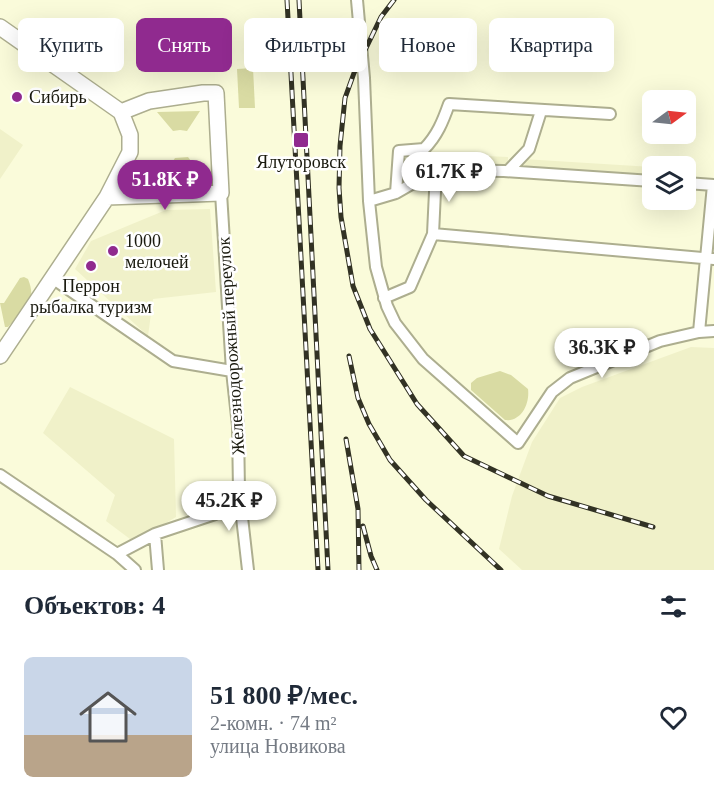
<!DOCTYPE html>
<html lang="ru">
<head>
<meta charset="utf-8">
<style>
  body { margin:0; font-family:Georgia,serif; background:#f6f6f7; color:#1f2937; height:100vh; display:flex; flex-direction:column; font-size:22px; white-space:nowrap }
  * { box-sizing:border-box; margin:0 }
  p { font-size:20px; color:#747a83 }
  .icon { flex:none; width:33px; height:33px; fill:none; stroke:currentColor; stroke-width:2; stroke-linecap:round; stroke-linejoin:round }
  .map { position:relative; height:570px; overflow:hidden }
  .sheet { display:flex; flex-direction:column; background:#fff; flex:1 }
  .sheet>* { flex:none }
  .guide { position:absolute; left:18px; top:18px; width:678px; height:54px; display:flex; gap:12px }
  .needle { width:39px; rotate:75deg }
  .fabs { position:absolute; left:642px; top:90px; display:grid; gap:12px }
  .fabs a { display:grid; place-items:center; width:54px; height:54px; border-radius:9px; background:#fff; box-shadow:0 6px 24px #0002; font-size:30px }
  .price { position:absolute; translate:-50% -51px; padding:0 14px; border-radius:21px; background:#fff; color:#222; font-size:20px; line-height:39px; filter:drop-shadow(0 2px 3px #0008) }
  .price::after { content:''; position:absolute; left:50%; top:36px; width:18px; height:14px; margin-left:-9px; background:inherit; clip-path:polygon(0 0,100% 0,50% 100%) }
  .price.on { background:#902a8f; color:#fff }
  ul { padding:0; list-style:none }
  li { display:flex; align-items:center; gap:18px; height:150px; padding:0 24px }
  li+li { border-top:2px solid #e0e1e3 }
  li span { display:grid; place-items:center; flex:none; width:168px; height:120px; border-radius:9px; color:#555 }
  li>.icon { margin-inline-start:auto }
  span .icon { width:72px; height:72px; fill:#fffc; stroke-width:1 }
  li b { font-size:26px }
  h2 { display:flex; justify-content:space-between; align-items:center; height:72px; padding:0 24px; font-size:26px }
  .chip { padding:0 21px; border-radius:9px; background:#fff; box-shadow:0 6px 24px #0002; font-size:21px; line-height:54px }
  .chip.on { background:#902a8f; color:#fff }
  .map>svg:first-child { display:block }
  .built { fill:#f0f1c9 }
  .green { fill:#d9dba3 }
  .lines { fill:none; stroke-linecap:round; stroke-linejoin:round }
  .street-casing { stroke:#adae8f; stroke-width:14 }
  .secondary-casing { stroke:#adae8f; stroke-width:18 }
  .street { stroke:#fff; stroke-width:10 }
  .secondary { stroke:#fff; stroke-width:15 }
  .rail-casing { stroke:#323224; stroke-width:5 }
  .rail { stroke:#fff; stroke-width:3; stroke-dasharray:9; stroke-linecap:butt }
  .poi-dot { fill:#902a8f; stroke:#fff; stroke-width:2 }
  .labels { text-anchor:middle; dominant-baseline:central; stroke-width:5; stroke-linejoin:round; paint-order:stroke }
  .poi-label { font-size:18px; fill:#19190e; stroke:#fff; text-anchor:start }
  .street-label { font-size:18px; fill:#19190e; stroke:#fff }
</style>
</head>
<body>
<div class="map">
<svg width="714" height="570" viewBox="0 0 714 570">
  <rect width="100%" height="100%" fill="#fafbda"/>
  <path class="built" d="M0,129L23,145L0,179Z
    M440,154L508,157V166L440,163Z
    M523,159L652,167V178L522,170Z
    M210,209L216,292L153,299L148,336L75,269L91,241L166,210Z
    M691,347L714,348V570H522L499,549L512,496L532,442L560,398L582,387Z
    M70,387L174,439L176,517L134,542L106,521L115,495L43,433Z"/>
  <path class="green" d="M253,68L255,108H239L237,69Z
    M200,111L187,131L180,130L173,131L157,112Z
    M188,157L204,179L160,180L175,158Z
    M24,277L28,279C38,303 23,311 8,327H5L0,303H4L20,278Z
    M500,371L511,375L528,389C530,404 521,422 505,420L471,390V383L477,378Z"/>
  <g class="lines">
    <g class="street-casing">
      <path id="street" d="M357,0L364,78L369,201L376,267L387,306L395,323L423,359L518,443L552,392L570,378L660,341L699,332L714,331
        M508,171L529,149L541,111
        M686,183L714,185
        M396,193L399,151L424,149C437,136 443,121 449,104L610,114
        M369,201L396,193L436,170L504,171L652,181
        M433,234L436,170
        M52,278L173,361L232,371
        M384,298L410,287L433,234L714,259
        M699,332L713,185
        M0,475L117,554L135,570
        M239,491L248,570
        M155,534L158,570
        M117,554L155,534L215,514L239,491L238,426L232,371L221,193"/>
    </g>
    <g class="secondary-casing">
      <path id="secondary" d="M0,27L121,112L130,135V152L107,197L0,356
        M107,197L221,193L216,93H203L149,101L121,112"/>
    </g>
    <use href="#street" class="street"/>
    <use href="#secondary" class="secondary"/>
    <g class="rail-casing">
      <path id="rail" d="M287,0L318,570
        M299,0L328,570
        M394,0L381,17L354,73L345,98L340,146L339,188L341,217L353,286L370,329L417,404L464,456L548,496L653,527
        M349,356L358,398L369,424L390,460L426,500L501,570
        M346,439L358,509L359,570
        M363,526L371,556L377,570"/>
    </g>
    <use href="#rail" class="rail"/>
  </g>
  <g class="poi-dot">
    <circle cx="17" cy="97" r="6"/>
    <rect x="293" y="132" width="16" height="16" rx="3"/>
    <circle cx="113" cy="251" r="6"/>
    <circle cx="91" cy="266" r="6"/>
  </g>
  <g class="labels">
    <g class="poi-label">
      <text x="29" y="97">Сибирь</text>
      <text x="301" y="162" text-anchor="middle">Ялуторовск</text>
      <text x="125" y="241">1000<tspan x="125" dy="21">мелочей</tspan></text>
      <text x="91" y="286" text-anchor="middle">Перрон<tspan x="91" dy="21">рыбалка туризм</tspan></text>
    </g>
    <g class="street-label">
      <text transform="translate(231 346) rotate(-94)">Железнодорожный переулок</text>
    </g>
  </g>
</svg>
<div class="fabs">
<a><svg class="needle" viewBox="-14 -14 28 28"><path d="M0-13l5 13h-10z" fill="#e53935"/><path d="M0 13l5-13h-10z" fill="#747a83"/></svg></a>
<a><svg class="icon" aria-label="layers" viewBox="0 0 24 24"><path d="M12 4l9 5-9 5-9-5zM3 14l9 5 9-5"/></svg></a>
</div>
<b class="price" style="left:449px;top:203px">61.7K ₽</b>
<b class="price on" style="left:165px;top:211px">51.8K ₽</b>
<b class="price" style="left:602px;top:379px">36.3K ₽</b>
<b class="price" style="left:229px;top:532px">45.2K ₽</b>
<div class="guide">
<a class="chip">Купить</a>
<a class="chip on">Снять</a>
<a class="chip">Фильтры</a>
<a class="chip">Новое</a>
<a class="chip">Квартира</a>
</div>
</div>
<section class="sheet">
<h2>Объектов: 4<svg class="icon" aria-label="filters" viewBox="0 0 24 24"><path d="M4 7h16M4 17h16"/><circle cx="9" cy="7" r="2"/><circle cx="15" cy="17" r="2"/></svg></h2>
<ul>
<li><span style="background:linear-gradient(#c9d6e8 65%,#b9a48a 0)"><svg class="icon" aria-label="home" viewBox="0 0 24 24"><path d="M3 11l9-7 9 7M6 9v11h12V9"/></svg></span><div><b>51 800 ₽/мес.</b><p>2-комн. · 74 m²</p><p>улица Новикова</p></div><svg class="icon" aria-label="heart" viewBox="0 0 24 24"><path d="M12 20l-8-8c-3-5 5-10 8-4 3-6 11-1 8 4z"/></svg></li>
</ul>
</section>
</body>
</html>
